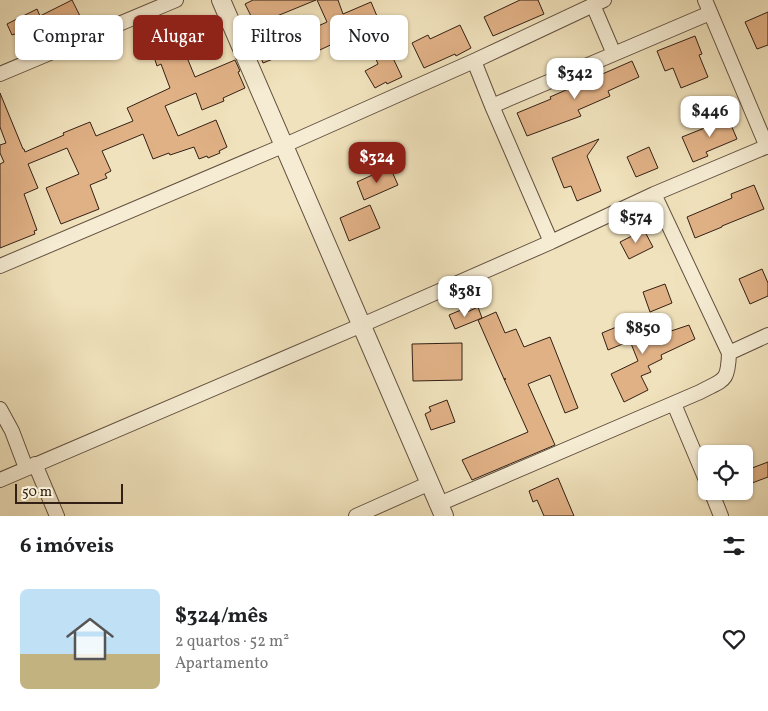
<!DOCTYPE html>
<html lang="pt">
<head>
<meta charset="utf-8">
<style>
  body { margin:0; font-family:Vollkorn,serif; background:#f6f6f6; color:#202124; height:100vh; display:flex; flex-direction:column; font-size:19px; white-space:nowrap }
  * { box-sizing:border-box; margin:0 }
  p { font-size:16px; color:#757577 }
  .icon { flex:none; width:28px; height:28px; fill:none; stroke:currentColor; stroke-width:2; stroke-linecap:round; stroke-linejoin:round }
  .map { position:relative; height:516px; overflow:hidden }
  .sheet { display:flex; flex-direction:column; background:#fff; flex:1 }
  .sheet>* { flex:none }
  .hud { position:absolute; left:15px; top:15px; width:500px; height:45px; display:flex; gap:10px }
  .fabs { position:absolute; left:698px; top:445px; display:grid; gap:10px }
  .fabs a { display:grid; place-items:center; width:55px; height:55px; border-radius:8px; background:#fff; box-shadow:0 1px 4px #0004; font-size:25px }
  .scale { position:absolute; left:15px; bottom:12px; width:108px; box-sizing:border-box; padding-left:5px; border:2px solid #332015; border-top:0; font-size:14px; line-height:18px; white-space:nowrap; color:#332015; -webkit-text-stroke:4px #f5ecd3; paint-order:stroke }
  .price { position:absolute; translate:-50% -42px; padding:0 11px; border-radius:10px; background:#fff; color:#222; font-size:16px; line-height:32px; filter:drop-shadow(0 1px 2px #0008) }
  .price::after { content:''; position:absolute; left:50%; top:30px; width:15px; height:11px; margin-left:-8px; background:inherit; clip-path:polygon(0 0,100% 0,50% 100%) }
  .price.current { background:#8f2418; color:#fff }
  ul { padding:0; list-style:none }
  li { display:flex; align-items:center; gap:15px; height:125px; padding:0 20px }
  li span { display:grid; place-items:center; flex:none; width:140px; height:100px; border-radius:8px; color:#555 }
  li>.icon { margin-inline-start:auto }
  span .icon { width:60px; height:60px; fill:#fffc; stroke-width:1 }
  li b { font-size:21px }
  h2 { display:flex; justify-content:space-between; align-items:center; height:60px; padding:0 20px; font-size:21px }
  .chip { padding:0 18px; border-radius:8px; background:#fff; box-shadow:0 1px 4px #0004; font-size:18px; line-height:45px }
  .chip.current { background:#8f2418; color:#fff }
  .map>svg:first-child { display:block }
  .building { fill:#e1b186; stroke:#332015 }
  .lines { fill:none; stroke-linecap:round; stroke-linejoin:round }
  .minor-casing { stroke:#62503f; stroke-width:16 }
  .tertiary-casing { stroke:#62503f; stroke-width:20 }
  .minor { stroke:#f5ecd3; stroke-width:14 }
  .tertiary { stroke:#f5ecd3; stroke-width:18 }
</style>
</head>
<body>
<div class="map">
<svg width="768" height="516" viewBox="0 0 768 516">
  <rect width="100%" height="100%" fill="#f0e2bc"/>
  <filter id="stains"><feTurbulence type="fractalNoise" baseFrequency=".004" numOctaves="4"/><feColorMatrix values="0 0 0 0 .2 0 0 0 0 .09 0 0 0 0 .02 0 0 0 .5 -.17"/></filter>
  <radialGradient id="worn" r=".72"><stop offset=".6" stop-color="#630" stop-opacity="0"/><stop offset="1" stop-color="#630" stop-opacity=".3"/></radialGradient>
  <path class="building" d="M72,0L82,20L60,31L58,28L29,43L23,31L12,35L7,24L37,9L40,16Z
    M253,0H316L277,16L289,39L327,22L317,0H338L343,14L371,2L385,35L383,37L402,77L387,84L386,82L375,88L365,71L378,64L376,59L380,57L368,30L357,35L356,33L307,56L303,47L263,63L259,52L267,48L245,4Z
    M520,0H538L544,14L493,36L484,17Z
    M768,12V45L757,49L745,22Z
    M460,25L471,48L456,56L455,54L424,68L412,43L428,35L430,39Z
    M170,34L173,40L179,38L195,77L235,60L240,71L238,72L245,88L223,98L224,101L202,110L196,93L165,106L178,136L216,120L227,147L219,151L220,153L208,158L207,156L199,159L194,147L170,155L169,153L153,159L143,134L102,151L111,171L105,174L107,178L90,185L99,209L61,224L46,188L79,174L67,148L28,164L38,188L24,194L37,230L34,231L35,234L0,248V164L4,162L0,153V145L6,143L0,127V93L23,149H24L25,152L64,135L63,133L90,122L96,136L133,121L127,108L170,88L161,64L157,66L149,42Z
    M695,36L702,54L699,55L708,77L681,88L673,68L665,71L657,51Z
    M632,61L639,77L608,91L610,96L578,110L581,116L527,136L517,113L551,99L550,97Z
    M726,113L737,139L706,152L708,156L693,162L682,137L712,125L710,120Z
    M599,139L587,156L601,191L577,201L571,186L564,188L552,158Z
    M649,147L658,168L636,177L627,157Z
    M390,167L398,185L364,200L357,182Z
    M754,185L764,209L722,226V227L695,238L687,217L732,198L731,194Z
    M370,205L380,228L349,241L340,218Z
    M644,230L653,247L629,259L620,242Z
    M762,269L768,283V296L750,304L739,279Z
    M665,284L672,303L650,312L643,292Z
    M478,307L482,318L455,329L449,315L461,310L463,314Z
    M496,312L505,333L516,329L524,347L550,337L578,408L565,413L550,375L528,384L555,445L472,480L462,460L528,432L504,379H506H504L478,320Z
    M626,323L631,337L649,330L653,337L689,325L695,339L661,355L662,359L648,366L651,372L641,376L648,390L624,402L611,374L638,361L630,341L608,350L602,333Z
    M462,343V380L413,381L412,344Z
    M447,400L455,422L431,430L425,414L431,411L429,407Z
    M768,462V477L744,486V471Z
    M558,478L574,516H544L537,500L533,502L529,491Z"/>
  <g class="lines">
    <g class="minor-casing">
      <path id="minor" d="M705,0L767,147
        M593,5L614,54
        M474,61L492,106L551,242
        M0,74L176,0
        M492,106L710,13
        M0,266L285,145L474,61L604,0
        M729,353L768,335
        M674,404L706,480
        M0,409L12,431L26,468
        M35,464L57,516
        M0,480L362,325L551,242L654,194L768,146
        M711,491L721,516
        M439,504L700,392C724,379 728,383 729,353L654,194
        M356,516L430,483"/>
    </g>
    <g class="tertiary-casing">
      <path id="tertiary" d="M221,0L444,516"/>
    </g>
    <use href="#minor" class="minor"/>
    <use href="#tertiary" class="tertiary"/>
  </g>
  <rect width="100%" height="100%" filter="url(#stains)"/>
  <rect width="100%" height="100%" fill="url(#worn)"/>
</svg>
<div class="fabs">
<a><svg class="icon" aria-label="locate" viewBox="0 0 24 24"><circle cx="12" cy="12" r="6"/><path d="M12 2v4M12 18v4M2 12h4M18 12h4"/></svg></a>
</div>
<div class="scale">50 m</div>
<b class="price" style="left:575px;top:100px">$342</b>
<b class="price" style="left:710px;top:138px">$446</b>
<b class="price current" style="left:377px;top:184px">$324</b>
<b class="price" style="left:636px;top:244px">$574</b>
<b class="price" style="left:465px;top:318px">$381</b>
<b class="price" style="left:643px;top:355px">$850</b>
<div class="hud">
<a class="chip">Comprar</a>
<a class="chip current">Alugar</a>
<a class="chip">Filtros</a>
<a class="chip">Novo</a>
</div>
</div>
<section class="sheet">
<h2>6 imóveis<svg class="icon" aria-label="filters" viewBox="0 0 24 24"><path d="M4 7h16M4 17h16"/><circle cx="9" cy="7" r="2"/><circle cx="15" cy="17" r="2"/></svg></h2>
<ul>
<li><span style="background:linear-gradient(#bfe0f5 65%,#c2b280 0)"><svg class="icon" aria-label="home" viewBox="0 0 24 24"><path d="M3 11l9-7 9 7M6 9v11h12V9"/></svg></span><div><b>$324/mês</b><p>2 quartos · 52 m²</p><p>Apartamento</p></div><svg class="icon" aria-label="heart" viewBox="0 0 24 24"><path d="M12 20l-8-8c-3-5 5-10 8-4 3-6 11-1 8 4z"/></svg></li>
</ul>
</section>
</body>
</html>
